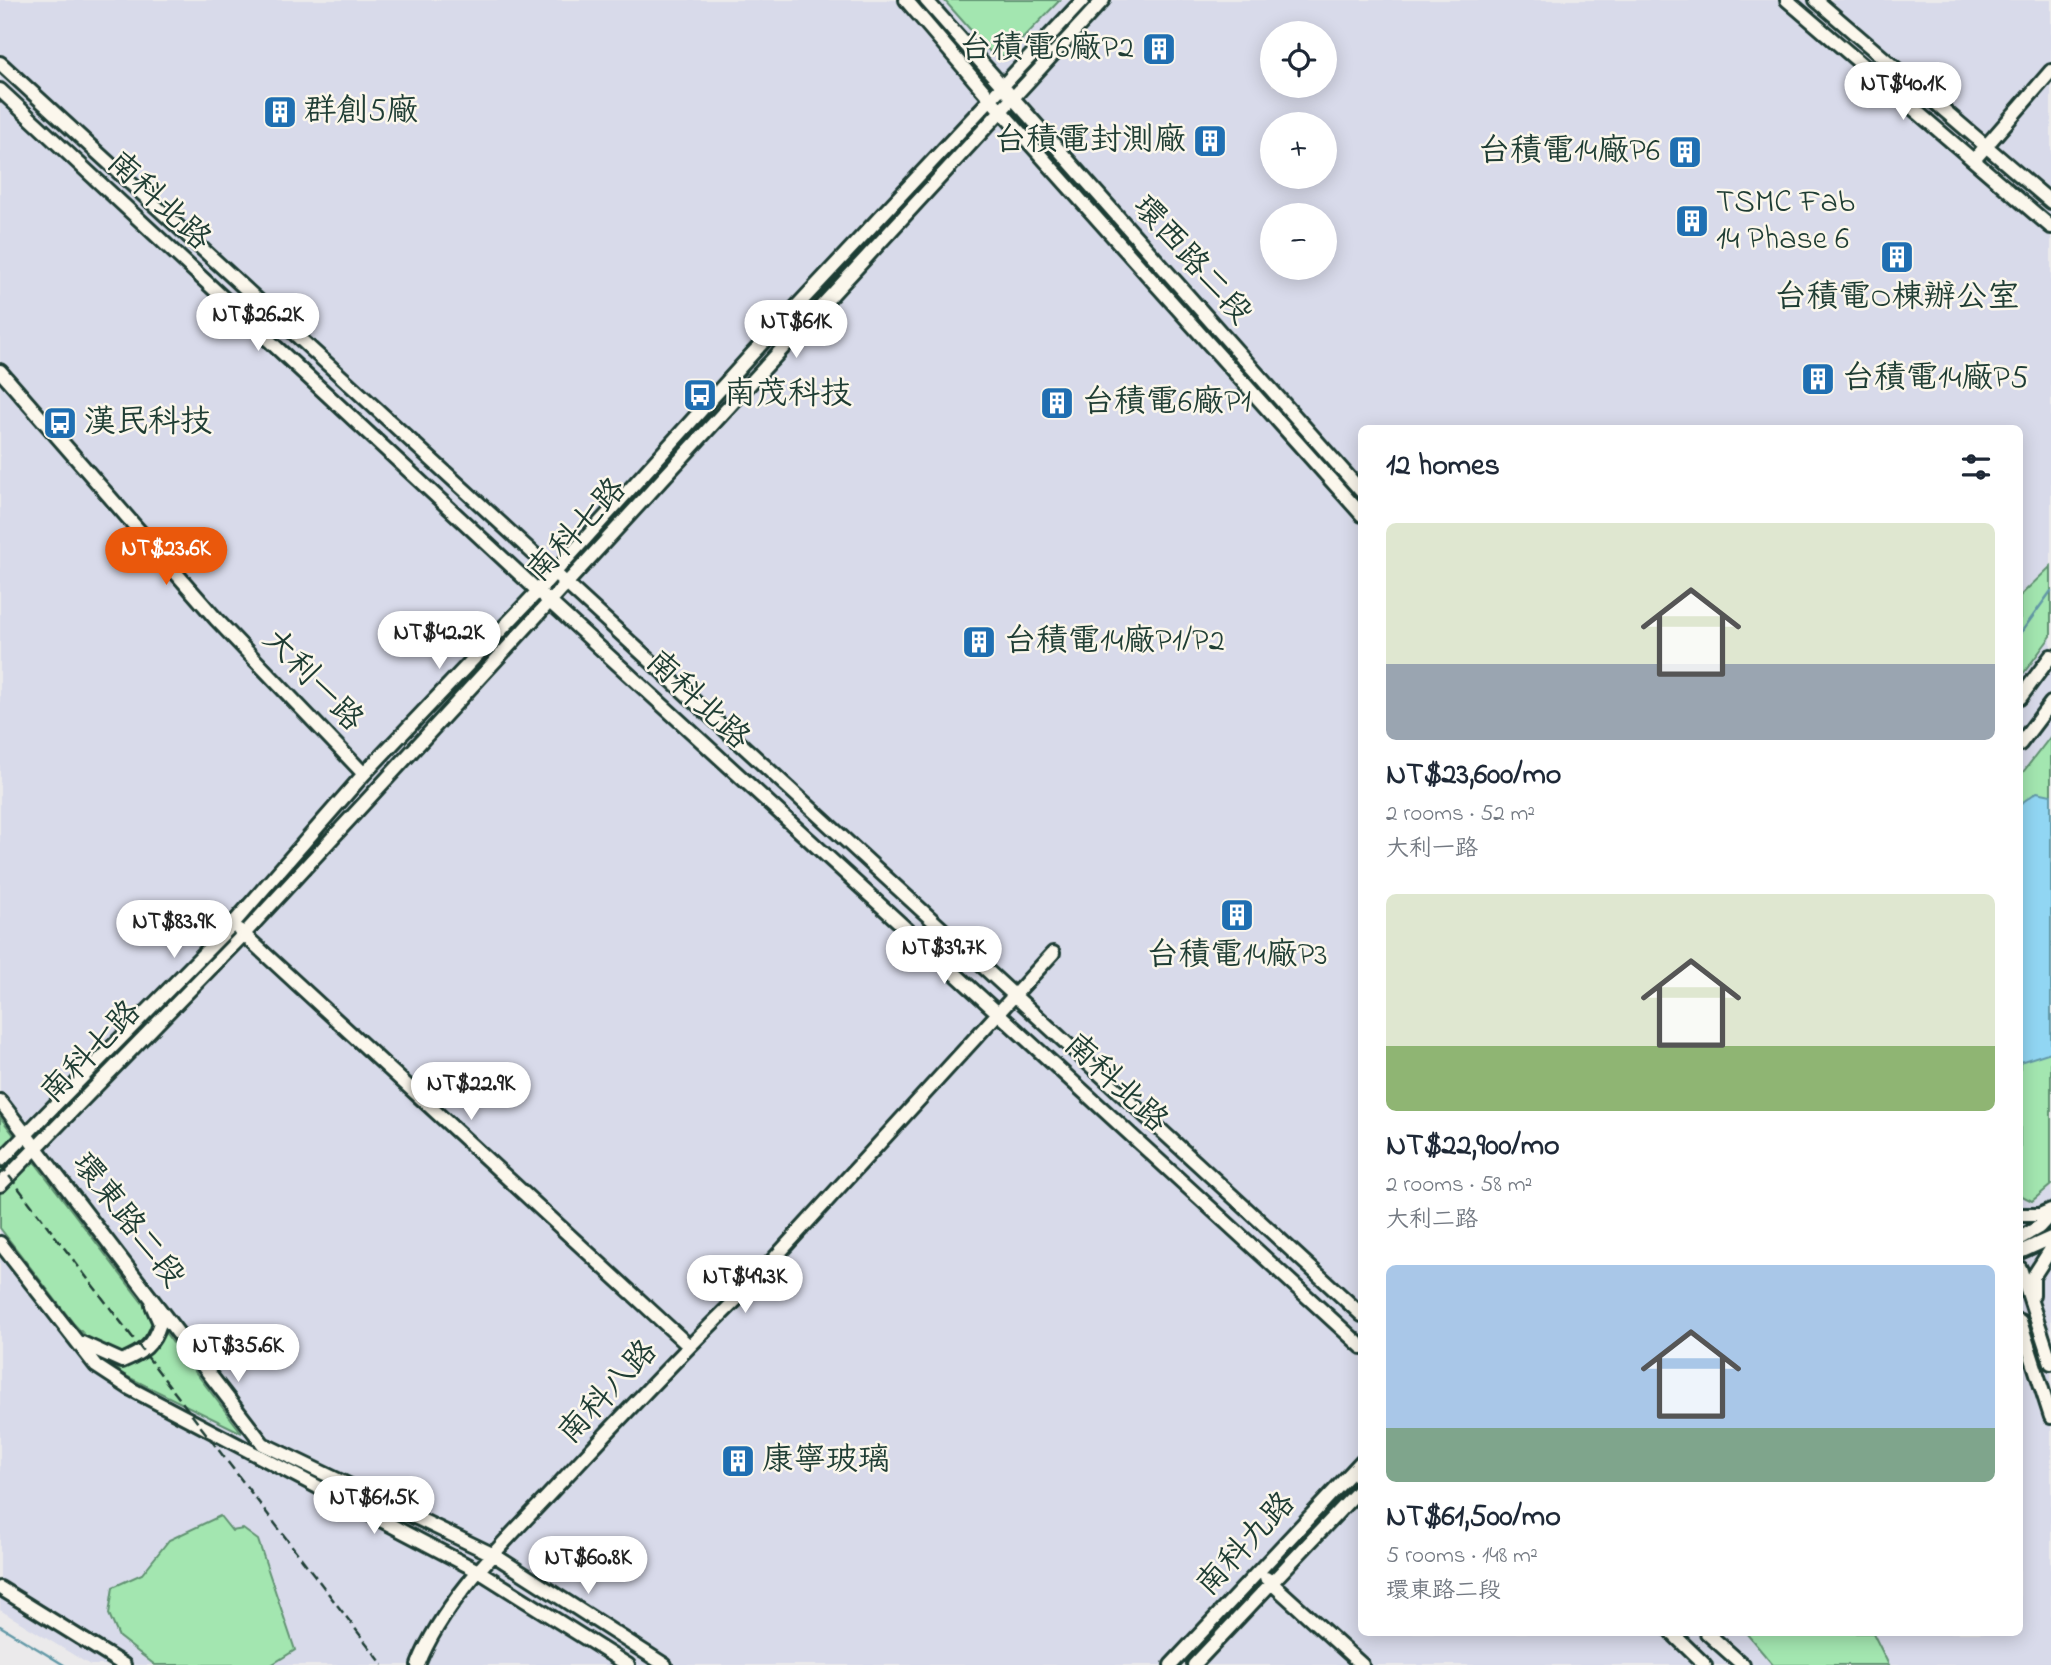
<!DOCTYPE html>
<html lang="en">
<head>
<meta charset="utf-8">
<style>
  body { margin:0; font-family:"Indie Flower","LXGW WenKai TC",sans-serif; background:#f2f2f3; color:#1f2937; height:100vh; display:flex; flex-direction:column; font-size:26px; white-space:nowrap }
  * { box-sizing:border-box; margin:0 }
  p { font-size:23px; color:#747a83 }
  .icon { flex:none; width:38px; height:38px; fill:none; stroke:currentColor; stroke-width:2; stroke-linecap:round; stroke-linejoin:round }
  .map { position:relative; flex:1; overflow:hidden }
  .sheet { position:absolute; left:1358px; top:425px; width:665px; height:1211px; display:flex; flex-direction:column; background:#fff; border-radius:10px; box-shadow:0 4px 18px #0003 }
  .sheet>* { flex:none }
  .buttons { position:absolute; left:1260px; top:21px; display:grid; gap:14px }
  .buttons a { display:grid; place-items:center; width:77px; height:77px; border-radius:50%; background:#fff; box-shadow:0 4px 18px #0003; font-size:35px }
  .price { position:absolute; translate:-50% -60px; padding:0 16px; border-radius:24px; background:#fff; color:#222; font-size:23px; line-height:46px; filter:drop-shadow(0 2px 4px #0008) }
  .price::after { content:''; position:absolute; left:50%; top:42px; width:21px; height:16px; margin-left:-10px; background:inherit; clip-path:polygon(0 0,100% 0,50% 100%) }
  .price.current { background:#ea580c; color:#fff }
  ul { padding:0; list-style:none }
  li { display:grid; align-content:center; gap:14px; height:371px; padding:0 28px }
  li span { display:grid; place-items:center; height:217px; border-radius:10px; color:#555 }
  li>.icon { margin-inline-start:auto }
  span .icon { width:126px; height:126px; fill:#fffc; stroke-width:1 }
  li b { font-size:30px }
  h2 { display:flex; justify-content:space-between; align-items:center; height:84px; padding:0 28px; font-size:30px }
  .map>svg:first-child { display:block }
  .built { fill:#d8daea; fill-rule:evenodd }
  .green { fill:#a3e6b0; stroke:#619272; stroke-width:2 }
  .water { fill:#91d6f3; stroke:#6399a7; stroke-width:2 }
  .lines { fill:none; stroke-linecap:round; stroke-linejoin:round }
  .stream { stroke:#6399a7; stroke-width:2.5 }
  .minor-casing { stroke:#1f3d34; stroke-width:18 }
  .minor { stroke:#fbf7ec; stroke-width:12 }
  .rail { stroke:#1f3d34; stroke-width:2.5; stroke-dasharray:10 5; stroke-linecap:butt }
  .labels { text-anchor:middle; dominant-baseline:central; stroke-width:5; stroke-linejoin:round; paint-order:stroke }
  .poi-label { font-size:32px; fill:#1f3d34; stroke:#fbf7ec; text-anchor:start }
  .street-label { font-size:32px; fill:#1f3d34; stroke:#fbf7ec }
</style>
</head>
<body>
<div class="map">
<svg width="2051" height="1665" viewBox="0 0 2051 1665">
  <rect width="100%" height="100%" fill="#ebeaeb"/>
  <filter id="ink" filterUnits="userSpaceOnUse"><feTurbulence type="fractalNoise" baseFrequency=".0143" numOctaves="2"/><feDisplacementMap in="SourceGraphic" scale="14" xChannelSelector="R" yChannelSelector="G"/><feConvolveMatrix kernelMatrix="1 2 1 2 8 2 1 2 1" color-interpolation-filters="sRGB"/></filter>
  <g filter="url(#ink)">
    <path class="built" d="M0,0H2051V1665H90L0,1610ZM1272,33H1325V86H1272ZM1272,124H1325V177H1272ZM1272,215H1325V268H1272ZM1362,429H2020V1633H1362Z"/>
    <path class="green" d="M944,0H1060L1006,56L992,54Z
      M2051,566V636L2020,678V596Z
      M2051,736V1185L2032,1201L2020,1195V776Z
      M0,1117L242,1433L122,1374L74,1324L0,1228Z
      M220,1516L232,1531L243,1529L258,1540L295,1650L271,1665H155L119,1637L109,1614L113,1587L142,1574L169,1540Z
      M1746,1633H1873L1889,1665H1773Z"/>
    <path class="water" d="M2037,792L2051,795V1052L2020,1062V804Z"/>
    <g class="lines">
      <path class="stream" d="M2020,634L2051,591
        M0,1626L64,1665"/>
      <g class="minor-casing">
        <path id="minor" d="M906,0L1000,110L1362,515
          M926,0L1362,492
          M1787,0L2051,227
          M1816,0L2051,202
          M0,63C452,483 910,895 1362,1315
          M0,90L538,591L1362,1347
          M1974,160L2051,71
          M0,371L216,619L364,774
          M2020,698L2051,656
          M2020,744L2051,703
          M239,930L689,1346
          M0,1101L263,1444L494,1555L665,1665
          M0,1161L232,925L364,774L538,591L752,354L1083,0
          M0,1185L244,934L1103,0
          M2020,1215H2040L2051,1210
          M2020,1238L2039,1227L2051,1214
          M0,1243L96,1366L131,1389L480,1572L628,1665
          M2020,1252L2051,1238
          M2020,1268L2051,1363
          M2033,1295V1277L2051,1249
          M2020,1321L2051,1417
          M82,1343L122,1361C143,1352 153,1346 160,1323L152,1305
          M1266,1578L1362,1665
          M0,1588L124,1665
          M1672,1633L1705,1665
          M1707,1633L1743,1665
          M418,1665C444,1598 510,1537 558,1485C617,1422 676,1358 739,1297L1053,953
          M1171,1665L1362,1461
          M1194,1665L1362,1487"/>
      </g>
      <use href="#minor" class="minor"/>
      <path class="rail" d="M0,1164L383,1665"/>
    </g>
  </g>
  <defs>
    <g id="building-square" transform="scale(1.75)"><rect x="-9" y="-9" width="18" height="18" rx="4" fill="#1f6fb2" stroke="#fbf7ec"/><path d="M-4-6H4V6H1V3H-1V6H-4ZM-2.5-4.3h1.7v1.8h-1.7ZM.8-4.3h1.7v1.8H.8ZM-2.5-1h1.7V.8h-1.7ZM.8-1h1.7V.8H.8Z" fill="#fff"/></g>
    <g id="bus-square" transform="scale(1.75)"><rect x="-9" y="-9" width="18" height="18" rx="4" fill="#1f6fb2" stroke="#fbf7ec"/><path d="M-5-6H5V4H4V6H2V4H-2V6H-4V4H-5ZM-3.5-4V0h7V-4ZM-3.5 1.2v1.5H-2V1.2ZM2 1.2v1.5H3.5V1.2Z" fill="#fff"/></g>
  </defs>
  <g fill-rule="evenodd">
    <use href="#building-square" x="1159" y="49"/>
    <use href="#building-square" x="280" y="112"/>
    <use href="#building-square" x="1210" y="141"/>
    <use href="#building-square" x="1685" y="152"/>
    <use href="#building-square" x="1692" y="221"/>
    <use href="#building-square" x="1897" y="257"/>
    <use href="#building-square" x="1818" y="379"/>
    <use href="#bus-square" x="700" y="395"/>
    <use href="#building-square" x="1057" y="403"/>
    <use href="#bus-square" x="60" y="423"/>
    <use href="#building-square" x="979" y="642"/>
    <use href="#building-square" x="1237" y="915"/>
    <use href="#building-square" x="738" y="1461"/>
  </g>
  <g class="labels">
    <g class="poi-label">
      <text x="1134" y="49" text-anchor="end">台積電6廠P2</text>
      <text x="304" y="112">群創5廠</text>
      <text x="1186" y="141" text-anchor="end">台積電封測廠</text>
      <text x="1660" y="152" text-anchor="end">台積電14廠P6</text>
      <text x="1716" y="203">TSMC Fab<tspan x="1716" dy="37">14 Phase 6</tspan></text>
      <text x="1897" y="298" text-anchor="middle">台積電O棟辦公室</text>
      <text x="1842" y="379">台積電14廠P5</text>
      <text x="724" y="395">南茂科技</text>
      <text x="1082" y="403">台積電6廠P1</text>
      <text x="84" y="423">漢民科技</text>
      <text x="1004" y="642">台積電14廠P1/P2</text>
      <text x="1237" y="956" text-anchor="middle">台積電14廠P3</text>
      <text x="762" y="1461">康寧玻璃</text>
    </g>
    <g class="street-label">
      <text transform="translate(158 202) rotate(43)">南科北路</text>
      <text transform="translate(1191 261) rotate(48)">環西路二段</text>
      <text transform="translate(578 531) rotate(-47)">南科七路</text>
      <text transform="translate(312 681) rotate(46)">大利一路</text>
      <text transform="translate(697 701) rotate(43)">南科北路</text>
      <text transform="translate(92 1053) rotate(-46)">南科七路</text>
      <text transform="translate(1115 1084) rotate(43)">南科北路</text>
      <text transform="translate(127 1221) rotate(52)">環東路二段</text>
      <text transform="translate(609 1393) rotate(-47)">南科八路</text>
      <text transform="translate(1247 1545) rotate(-47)">南科九路</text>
    </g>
  </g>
</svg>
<div class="buttons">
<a><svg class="icon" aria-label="locate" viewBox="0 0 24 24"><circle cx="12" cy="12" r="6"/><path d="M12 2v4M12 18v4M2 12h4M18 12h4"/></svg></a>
<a>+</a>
<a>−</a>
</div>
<b class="price" style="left:1903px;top:122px">NT$40.1K</b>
<b class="price" style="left:258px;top:353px">NT$26.2K</b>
<b class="price" style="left:796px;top:360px">NT$61K</b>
<b class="price current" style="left:166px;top:587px">NT$23.6K</b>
<b class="price" style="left:439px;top:671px">NT$42.2K</b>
<b class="price" style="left:174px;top:960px">NT$83.9K</b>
<b class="price" style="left:944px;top:986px">NT$39.7K</b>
<b class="price" style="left:471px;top:1122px">NT$22.9K</b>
<b class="price" style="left:745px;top:1315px">NT$49.3K</b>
<b class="price" style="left:238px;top:1384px">NT$35.6K</b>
<b class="price" style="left:374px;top:1536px">NT$61.5K</b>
<b class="price" style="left:588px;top:1596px">NT$60.8K</b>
<section class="sheet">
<h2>12 homes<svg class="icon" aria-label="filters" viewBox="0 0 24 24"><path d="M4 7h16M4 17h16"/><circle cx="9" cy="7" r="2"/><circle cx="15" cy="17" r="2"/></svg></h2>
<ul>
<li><span style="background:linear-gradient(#dfe7d0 65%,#9aa5b1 0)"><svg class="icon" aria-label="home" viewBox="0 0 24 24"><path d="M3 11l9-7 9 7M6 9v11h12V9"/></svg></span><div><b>NT$23,600/mo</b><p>2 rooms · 52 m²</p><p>大利一路</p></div></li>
<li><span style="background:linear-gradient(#dfe7d0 70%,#8fb573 0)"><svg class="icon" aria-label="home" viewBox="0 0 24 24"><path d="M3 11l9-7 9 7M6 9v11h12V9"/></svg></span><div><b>NT$22,900/mo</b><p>2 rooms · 58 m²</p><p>大利二路</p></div></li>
<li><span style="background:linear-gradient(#a9c7e8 75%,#7fa58c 0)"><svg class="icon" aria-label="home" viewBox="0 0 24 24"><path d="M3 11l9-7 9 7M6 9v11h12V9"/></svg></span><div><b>NT$61,500/mo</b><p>5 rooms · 148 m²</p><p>環東路二段</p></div></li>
</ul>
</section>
</div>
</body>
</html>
